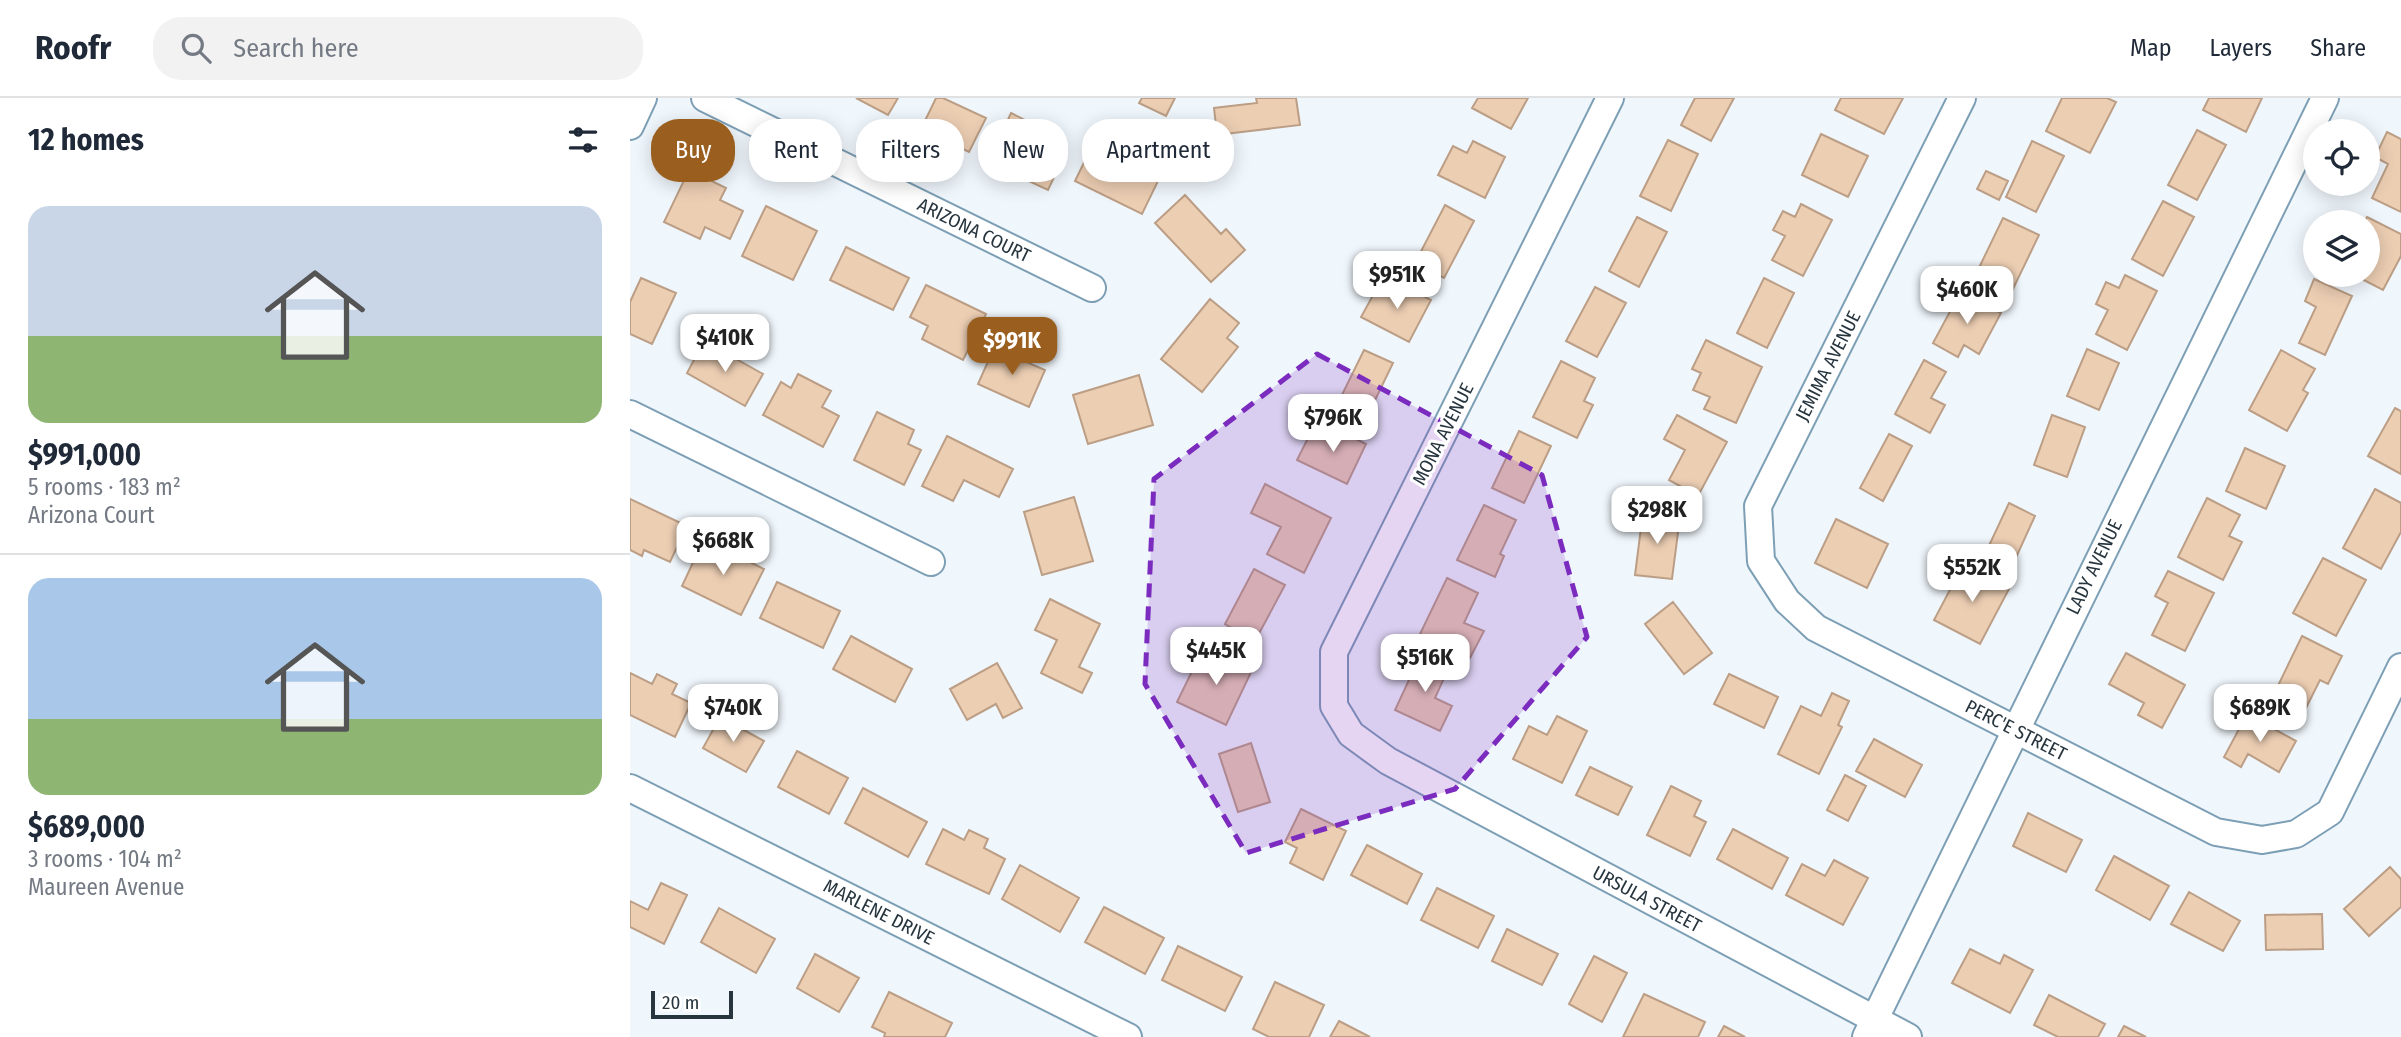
<!DOCTYPE html>
<html lang="en">
<head>
<meta charset="utf-8">
<style>
  body { margin:0; font-family:"Fira Sans Condensed",sans-serif; background:#f2f2f3; color:#1f2937; height:100vh; display:flex; flex-direction:column; font-size:26px; white-space:nowrap }
  * { box-sizing:border-box; margin:0 }
  p { font-size:23px; color:#747a83 }
  .icon { flex:none; width:38px; height:38px; fill:none; stroke:currentColor; stroke-width:2; stroke-linecap:round; stroke-linejoin:round }
  .map { position:relative; flex:1; overflow:hidden }
  .drawer { display:flex; flex-direction:column; background:#fff; width:630px }
  .drawer>* { flex:none }
  .top-card { position:absolute; left:21px; top:21px; width:665px; height:63px; display:flex; gap:14px }
  .controls { position:absolute; left:1673px; top:21px; display:grid; gap:14px }
  .controls a { display:grid; place-items:center; width:77px; height:77px; border-radius:50%; background:#fff; box-shadow:0 4px 18px #0003; font-size:35px }
  .scale { position:absolute; left:21px; bottom:18px; width:82px; box-sizing:border-box; padding-left:7px; border:4px solid #27353e; border-top:0; font-size:19px; line-height:24px; white-space:nowrap; color:#27353e; -webkit-text-stroke:5px #fff; paint-order:stroke }
  .price { position:absolute; translate:-50% -60px; padding:0 16px; border-radius:14px; background:#fff; color:#222; font-size:23px; line-height:46px; filter:drop-shadow(0 2px 4px #0008) }
  .price::after { content:''; position:absolute; left:50%; top:42px; width:21px; height:16px; margin-left:-10px; background:inherit; clip-path:polygon(0 0,100% 0,50% 100%) }
  .price.current { background:#9a5f1f; color:#fff }
  ul { padding:0; list-style:none }
  li { display:grid; align-content:center; gap:14px; height:371px; padding:0 28px }
  li+li { border-top:2px solid #e0e1e3 }
  li span { display:grid; place-items:center; height:217px; border-radius:21px; color:#555 }
  li>.icon { margin-inline-start:auto }
  span .icon { width:126px; height:126px; fill:#fffc; stroke-width:1 }
  li b { font-size:30px }
  h2 { display:flex; justify-content:space-between; align-items:center; height:84px; padding:0 28px; font-size:30px }
  .pill { padding:0 24px; border-radius:28px; background:#fff; box-shadow:0 4px 18px #0003; font-size:24px; line-height:63px }
  .pill.current { background:#9a5f1f; color:#fff }
  header { display:flex; align-items:center; gap:42px; box-sizing:border-box; height:98px; padding:0 35px; background:#fff; border-bottom:2px solid #e0e1e3 }
  header strong { font-size:33px }
  nav { display:flex; gap:38px; margin-inline-start:auto; font-size:24px }
  .search { width:490px; height:63px; background:#f2f2f3; display:flex; align-items:center; gap:18px; box-sizing:border-box; padding:0 24px; border-radius:28px; color:#747a83; font-size:26px }
  main { display:flex; flex:1; min-height:0 }
  .map>svg:first-child { display:block }
  .building { fill:#ecceb3; stroke:#bb9e85; stroke-width:2 }
  .lines { fill:none; stroke-linecap:round; stroke-linejoin:round }
  .street-casing { stroke:#7d9fb5; stroke-width:30 }
  .street { stroke:#fff; stroke-width:26 }
  .marked { fill:#7b2cbf; fill-opacity:0.2; stroke:#7b2cbf; stroke-width:5; stroke-dasharray:14 9; stroke-linejoin:round }
  .labels { text-anchor:middle; dominant-baseline:central; stroke-width:6; stroke-linejoin:round; paint-order:stroke }
  .street-label { font-size:19px; fill:#27353e; stroke:#fff }
</style>
</head>
<body>
<header>
<strong>Roofr</strong>
<div class="search"><svg class="icon" aria-label="search" viewBox="0 0 24 24"><circle cx="10" cy="10" r="6"/><path d="M15 15l6 6"/></svg>Search here</div>
<nav><a>Map</a><a>Layers</a><a>Share</a></nav>
</header>
<main>
<section class="drawer">
<h2>12 homes<svg class="icon" aria-label="filters" viewBox="0 0 24 24"><path d="M4 7h16M4 17h16"/><circle cx="9" cy="7" r="2"/><circle cx="15" cy="17" r="2"/></svg></h2>
<ul>
<li><span style="background:linear-gradient(#c9d6e8 60%,#8fb573 0)"><svg class="icon" aria-label="home" viewBox="0 0 24 24"><path d="M3 11l9-7 9 7M6 9v11h12V9"/></svg></span><div><b>$991,000</b><p>5 rooms · 183 m²</p><p>Arizona Court</p></div></li>
<li><span style="background:linear-gradient(#a9c7e8 65%,#8fb573 0)"><svg class="icon" aria-label="home" viewBox="0 0 24 24"><path d="M3 11l9-7 9 7M6 9v11h12V9"/></svg></span><div><b>$689,000</b><p>3 rooms · 104 m²</p><p>Maureen Avenue</p></div></li>
</ul>
</section>
<div class="map">
<svg width="1771" height="939" viewBox="0 0 1771 939">
  <rect width="100%" height="100%" fill="#f0f7fc"/>
  <path class="building" d="M226,0H268L258,17Z
    M306,0H313L356,20L339,54L291,31Z
    M512,0H545L536,18L509,5Z
    M626,0H666L670,27L587,37L584,10L627,5Z
    M848,0H898L881,31L842,10Z
    M1065,0H1104L1081,43L1051,27Z
    M1211,0H1273L1254,36L1205,12Z
    M1432,0H1477L1486,4L1460,55L1416,33Z
    M1579,0H1632L1616,34L1573,12Z
    M381,15L421,35L414,49L434,58L418,92L358,64Z
    M1567,32L1596,47L1567,102L1538,87Z
    M1757,34L1771,41V114L1742,100L1758,66L1745,59Z
    M1191,36L1238,58L1218,99L1172,77Z
    M1038,42L1068,56L1041,113L1010,98Z
    M843,43L875,59L855,100L808,77L823,48L837,55Z
    M1402,43L1434,58L1406,114L1376,99Z
    M461,50L528,83L512,116L445,83Z
    M59,72L96,90L90,102L113,113L100,141L75,129L70,141L34,124Z
    M1356,73L1378,83L1369,102L1347,91Z
    M555,97L591,136L596,131L615,152L581,184L525,125Z
    M1533,103L1564,119L1533,178L1502,161Z
    M1171,106L1202,122L1173,178L1142,162L1155,138L1143,132L1153,113L1165,119Z
    M815,107L844,123L814,180L785,165Z
    M136,108L187,133L163,182L112,158Z
    M1007,119L1037,134L1009,189L979,173Z
    M1737,119L1771,136V158L1753,192L1724,177H1738V124H1734Z
    M1373,120L1409,137L1382,193L1346,176Z
    M216,149L279,180L263,212L200,182Z
    M1495,177L1527,193L1497,252L1466,236L1478,212L1466,206L1476,184L1489,190Z
    M11,180L46,195L22,246L0,236V204Z
    M1134,180L1164,195L1137,250L1107,235Z
    M1684,181L1722,198L1695,257L1669,245L1686,209L1675,203Z
    M768,185L801,202L779,244L731,219L747,190L761,198Z
    M296,187L356,216L333,262L292,241L298,228L280,219Z
    M965,189L996,205L967,259L936,243Z
    M1331,193L1371,215L1349,256L1334,247L1328,259L1303,245Z
    M580,201L609,225L597,240L608,249L572,294L531,261Z
    M1076,242L1132,269L1106,325L1074,311L1080,299L1063,292L1071,275L1062,271Z
    M74,243L133,276L115,308L57,275Z
    M364,250L415,272L399,309L348,286Z
    M1457,251L1489,265L1469,312L1437,298Z
    M734,252L763,265L735,323L706,309Z
    M1651,252L1685,271L1673,292L1678,295L1657,333L1619,312Z
    M1294,262L1316,274L1301,300L1315,307L1300,335L1265,316Z
    M931,263L965,280L954,303L963,307L947,340L903,319Z
    M168,276L201,293L192,309L209,318L193,349L133,317L151,284L161,290Z
    M509,277L523,327L458,346L443,297Z
    M1765,310L1771,313V376L1738,358Z
    M247,314L284,332L278,346L291,352L274,387L224,362Z
    M1047,317L1097,344L1068,398L1039,382L1055,352L1034,341Z
    M1422,317L1455,329L1437,379L1404,367Z
    M702,329L736,346L717,386L667,362L682,332L697,340Z
    M889,333L921,348L894,405L862,390Z
    M1259,336L1282,348L1253,403L1230,390Z
    M317,338L383,371L369,399L334,382L323,403L292,388Z
    M1615,350L1655,368L1636,411L1596,393Z
    M635,386L701,420L674,475L637,456L651,429L621,415Z
    M1745,391L1771,405V434L1751,471L1713,450Z
    M444,399L463,463L412,477L394,414Z
    M1577,400L1610,417L1599,438L1612,444L1593,482L1548,459Z
    M0,401L57,428L40,464L14,452L12,458L0,452Z
    M1379,405L1405,418L1383,466L1356,454Z
    M854,407L886,422L870,456L874,458L865,479L827,462Z
    M1013,414L1050,419L1042,481L1005,477Z
    M1206,421L1258,446L1237,490L1185,465Z
    M74,441L134,471L111,517L52,488Z
    M1693,460L1736,482L1706,538L1663,515Z
    M1333,467L1379,491L1350,546L1304,522Z
    M624,471L655,487L625,543L595,526Z
    M1538,473L1584,495L1555,553L1522,537L1538,505L1525,498Z
    M817,480L848,495L834,525L854,533L840,560L790,536Z
    M147,484L210,513L193,550L130,520Z
    M420,501L470,526L449,569L462,575L452,595L411,575L427,542L405,532Z
    M1043,504L1082,555L1054,576L1015,526Z
    M221,538L282,571L265,604L203,571Z
    M1672,538L1712,558L1698,586L1690,582L1674,614L1643,598Z
    M587,554L623,570L596,627L547,604L568,561L580,567Z
    M1496,555L1555,587L1532,630L1508,617L1514,605L1479,586Z
    M791,556L819,569L805,600L822,608L810,633L765,612Z
    M367,565L392,610L373,620L366,606L337,622L320,591Z
    M0,575L22,586L27,576L47,586L42,596L61,605L45,639L0,617Z
    M1099,576L1148,599L1134,630L1084,606Z
    M1202,595L1219,603L1208,627L1212,629L1189,676L1148,656L1171,608L1191,618Z
    M1617,616L1666,643L1649,674L1618,656L1611,669L1594,659Z
    M927,618L957,633L932,685L883,661L899,628L917,637Z
    M90,619L134,643L116,674L73,650Z
    M1244,641L1292,667L1275,699L1226,673Z
    M621,645L640,704L608,714L589,656Z
    M167,653L218,680L199,716L148,689Z
    M960,669L1002,689L988,717L946,697Z
    M1215,677L1236,688L1218,723L1197,712Z
    M1041,688L1071,703L1064,718L1076,724L1060,758L1017,737Z
    M233,690L297,724L278,759L215,725Z
    M671,711L716,733L693,782L660,765L667,750L655,744Z
    M1398,715L1452,742L1436,774L1383,748Z
    M313,731L334,742L339,732L358,741L354,750L375,761L359,796L296,766Z
    M1103,731L1158,760L1142,791L1087,761Z
    M737,747L792,776L777,806L721,777Z
    M1484,758L1539,788L1520,822L1466,792Z
    M1204,762L1238,780L1213,827L1156,797L1172,766L1195,778Z
    M390,767L449,800L430,834L372,801Z
    M1760,769L1771,781V809L1739,838L1714,811Z
    M31,785L57,797L34,846L0,829V803L18,812Z
    M807,790L864,818L848,850L791,822Z
    M1559,794L1610,823L1593,853L1541,826Z
    M474,809L534,840L515,876L455,844Z
    M89,810L145,841L126,875L71,844Z
    M1692,816L1693,851L1636,852L1635,817Z
    M877,831L928,856L912,887L862,863Z
    M548,848L612,879L595,913L532,882Z
    M1340,851L1370,866L1374,857L1403,872L1380,915L1322,885Z
    M185,856L229,880L209,914L167,890Z
    M964,858L997,875L972,924L939,906Z
    M645,884L694,907L679,939H639L623,931Z
    M259,894L322,925L315,939H254L255,935L242,929Z
    M1014,896L1075,924L1068,939H993Z
    M1419,897L1475,926L1468,939H1428L1404,927Z
    M709,923L740,939H700Z
    M1094,928L1115,939H1088Z
    M1494,928L1516,939H1488Z"/>
  <g class="lines">
    <g class="street-casing">
      <path id="street" d="M75,0L462,190
        M980,0L704,554V608L721,636L758,663L1278,939
        M1332,0L1128,408L1131,463L1157,503L1186,530L1586,734L1632,742L1666,736L1700,714L1771,569
        M0,28L13,0
        M0,316L301,464
        M0,690L498,939
        M1236,939L1695,0"/>
    </g>
    <use href="#street" class="street"/>
  </g>
  <path class="marked" d="M687,256L912,377L957,539L825,691L616,755L515,586L524,381Z"/>
  <g class="labels">
    <g class="street-label">
      <text transform="translate(344 132) rotate(26)">ARIZONA COURT</text>
      <text transform="translate(1198 268) rotate(-63)">JEMIMA AVENUE</text>
      <text transform="translate(813 336) rotate(-63)">MONA AVENUE</text>
      <text transform="translate(1464 469) rotate(-64)">LADY AVENUE</text>
      <text transform="translate(1386 632) rotate(27)">PERC'E STREET</text>
      <text transform="translate(1017 801) rotate(28)">URSULA STREET</text>
      <text transform="translate(249 814) rotate(27)">MARLENE DRIVE</text>
    </g>
  </g>
</svg>
<div class="controls">
<a><svg class="icon" aria-label="locate" viewBox="0 0 24 24"><circle cx="12" cy="12" r="6"/><path d="M12 2v4M12 18v4M2 12h4M18 12h4"/></svg></a>
<a><svg class="icon" aria-label="layers" viewBox="0 0 24 24"><path d="M12 4l9 5-9 5-9-5zM3 14l9 5 9-5"/></svg></a>
</div>
<div class="scale">20 m</div>
<b class="price" style="left:767px;top:213px">$951K</b>
<b class="price" style="left:1337px;top:228px">$460K</b>
<b class="price" style="left:95px;top:276px">$410K</b>
<b class="price current" style="left:382px;top:279px">$991K</b>
<b class="price" style="left:703px;top:356px">$796K</b>
<b class="price" style="left:1027px;top:448px">$298K</b>
<b class="price" style="left:93px;top:479px">$668K</b>
<b class="price" style="left:1342px;top:506px">$552K</b>
<b class="price" style="left:586px;top:589px">$445K</b>
<b class="price" style="left:795px;top:596px">$516K</b>
<b class="price" style="left:103px;top:646px">$740K</b>
<b class="price" style="left:1630px;top:646px">$689K</b>
<div class="top-card">
<a class="pill current">Buy</a>
<a class="pill">Rent</a>
<a class="pill">Filters</a>
<a class="pill">New</a>
<a class="pill">Apartment</a>
</div>
</div>
</main>
</body>
</html>
